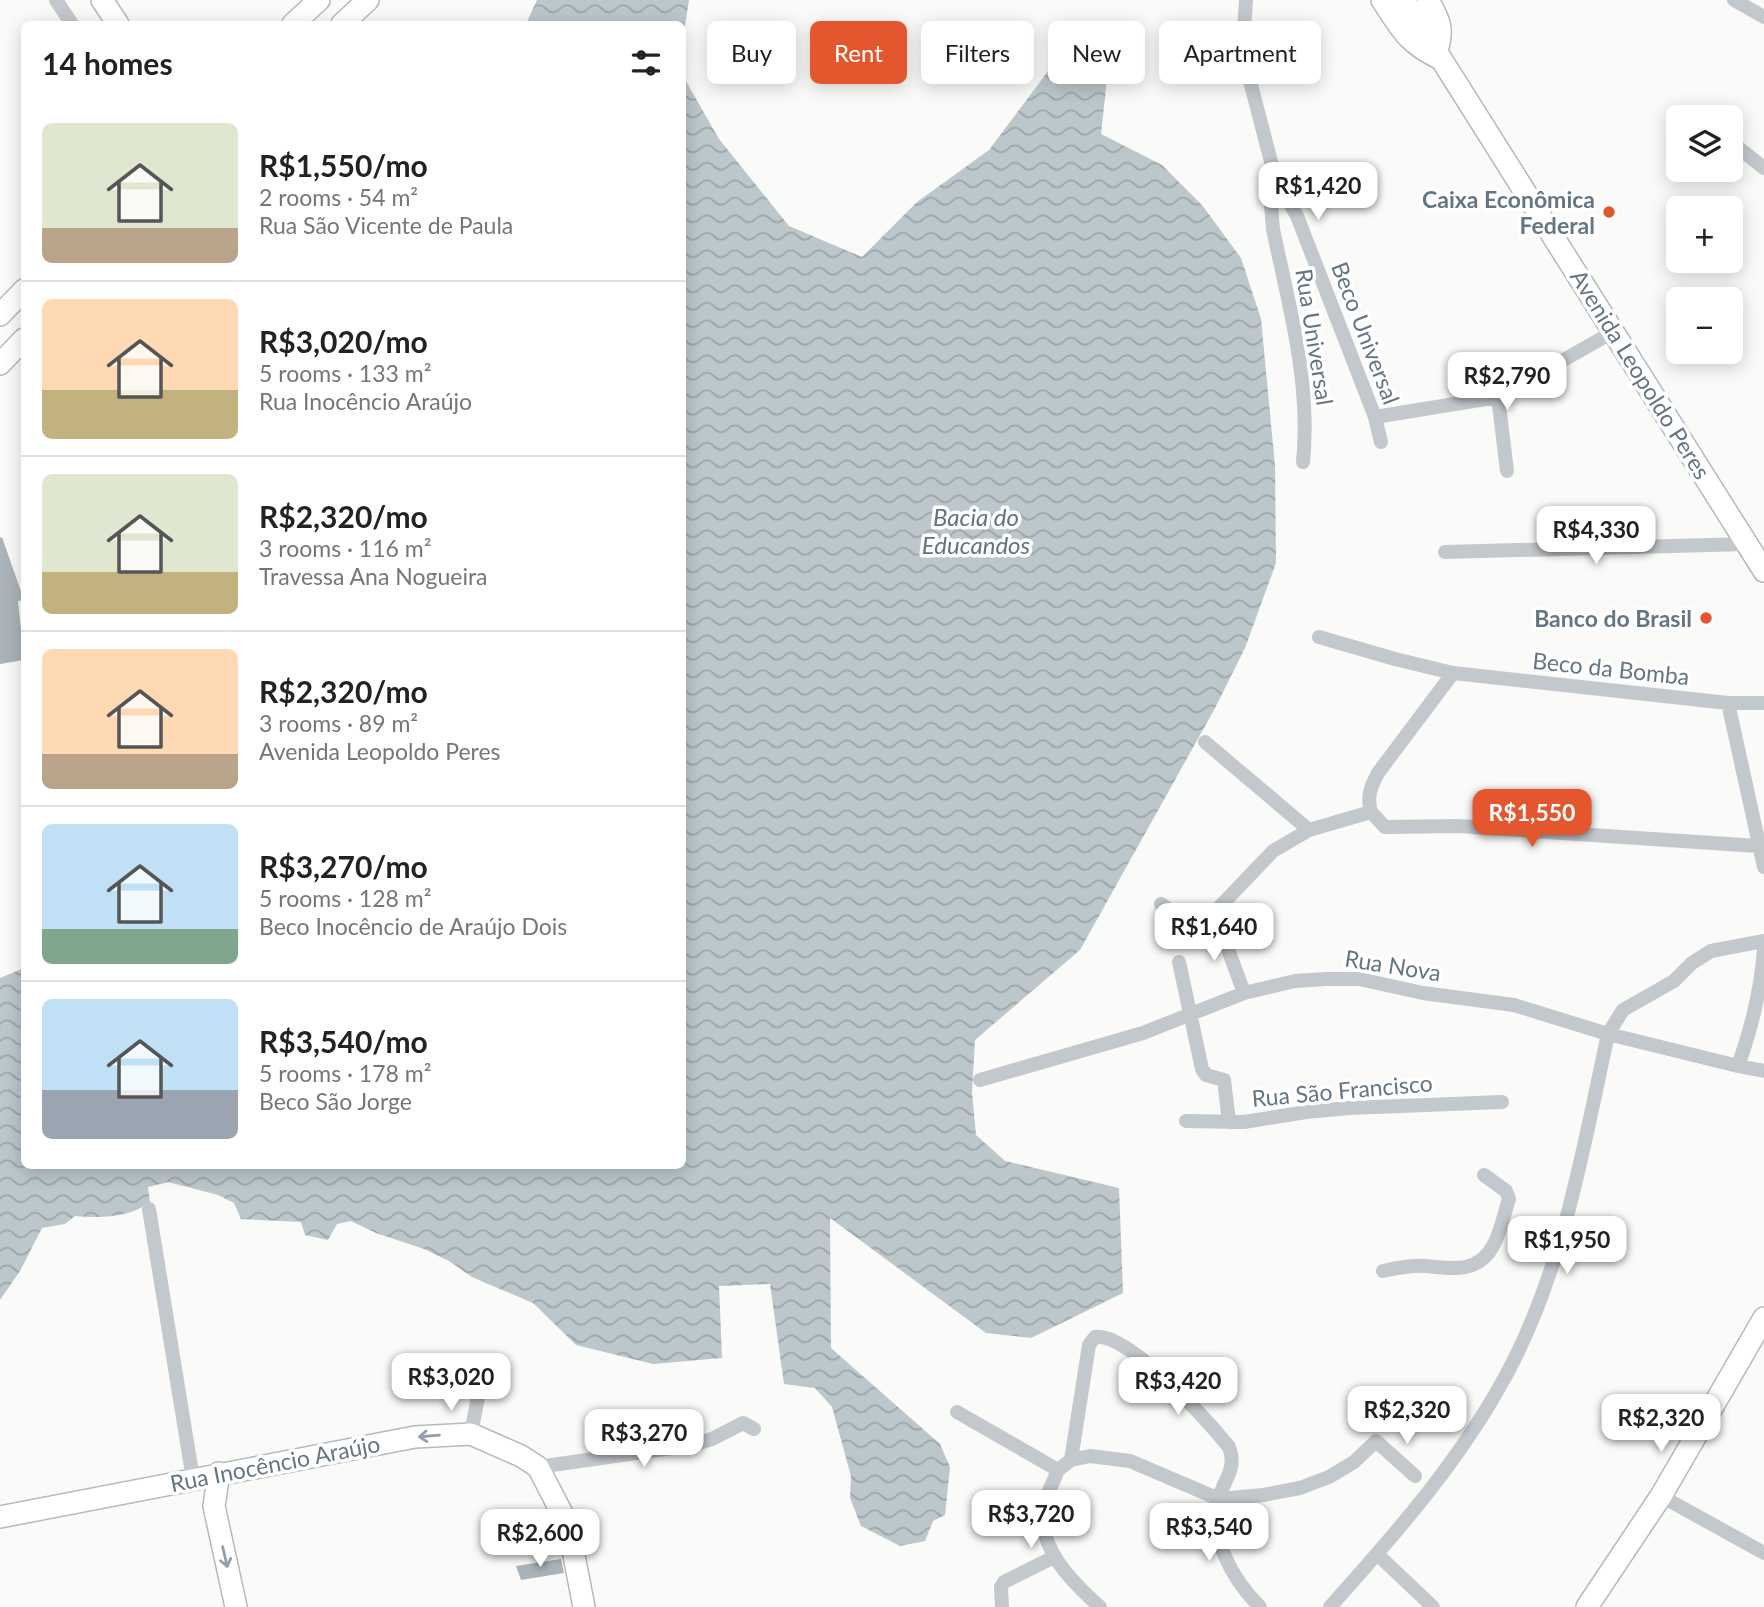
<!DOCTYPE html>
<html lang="en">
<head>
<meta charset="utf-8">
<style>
  body { margin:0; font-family:Lato,sans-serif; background:#f6f6f6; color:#222; height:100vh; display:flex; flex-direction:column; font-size:26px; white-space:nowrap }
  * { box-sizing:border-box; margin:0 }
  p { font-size:23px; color:#767676 }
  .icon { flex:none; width:38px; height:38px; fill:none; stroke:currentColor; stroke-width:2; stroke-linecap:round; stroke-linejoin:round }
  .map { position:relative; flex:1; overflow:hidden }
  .details { position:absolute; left:21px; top:21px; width:665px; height:1148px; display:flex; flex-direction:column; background:#fff; border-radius:10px; box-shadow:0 4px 18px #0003 }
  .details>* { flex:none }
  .guide { position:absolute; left:707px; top:21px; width:665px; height:63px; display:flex; gap:14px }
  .fabs { position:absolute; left:1666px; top:105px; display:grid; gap:14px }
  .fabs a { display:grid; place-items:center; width:77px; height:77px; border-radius:10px; background:#fff; box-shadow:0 4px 18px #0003; font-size:35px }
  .price { position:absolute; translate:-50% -60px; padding:0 16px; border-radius:14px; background:#fff; color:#222; font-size:23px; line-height:46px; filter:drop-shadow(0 2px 4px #0008) }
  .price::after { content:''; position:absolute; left:50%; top:42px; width:21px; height:16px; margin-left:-10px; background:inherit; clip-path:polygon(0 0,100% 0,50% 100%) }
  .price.on { background:#e4572e; color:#fff }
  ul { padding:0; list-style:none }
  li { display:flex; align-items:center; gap:21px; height:175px; padding:0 21px }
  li+li { border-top:2px solid #e0e0e0 }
  li span { display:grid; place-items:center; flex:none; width:196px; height:140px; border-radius:10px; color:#555 }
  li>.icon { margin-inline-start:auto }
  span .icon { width:84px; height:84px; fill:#fffc; stroke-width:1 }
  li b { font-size:30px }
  h2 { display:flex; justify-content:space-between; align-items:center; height:84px; padding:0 21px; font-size:30px }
  .tag { padding:0 24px; border-radius:10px; background:#fff; box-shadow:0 4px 18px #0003; font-size:24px; line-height:63px }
  .tag.on { background:#e4572e; color:#fff }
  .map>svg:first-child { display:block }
  .water { fill:url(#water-waves) }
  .building { fill:#aab3b9 }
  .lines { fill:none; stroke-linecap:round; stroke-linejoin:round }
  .secondary-casing { stroke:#b3babf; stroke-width:24 }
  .street { stroke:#c3c8cc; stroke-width:14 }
  .secondary { stroke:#fff; stroke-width:21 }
  .oneway { stroke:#939fa8 }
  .poi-dot { fill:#e4572e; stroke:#fff; stroke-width:2.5 }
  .labels { text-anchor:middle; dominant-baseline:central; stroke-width:7; stroke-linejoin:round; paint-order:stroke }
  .poi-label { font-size:23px; font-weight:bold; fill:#657683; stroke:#fff; text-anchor:end }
  .street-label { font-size:23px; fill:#657683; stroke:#fff }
  .water-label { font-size:24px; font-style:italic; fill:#60757c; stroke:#fff }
</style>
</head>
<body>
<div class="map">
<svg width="1764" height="1607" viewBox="0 0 1764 1607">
  <defs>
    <pattern id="water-waves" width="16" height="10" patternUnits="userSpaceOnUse" patternTransform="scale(1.75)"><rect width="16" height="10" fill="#bbc7cb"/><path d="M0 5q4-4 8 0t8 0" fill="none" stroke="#9ca6aa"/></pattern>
  </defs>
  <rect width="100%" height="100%" fill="#fafaf8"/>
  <path class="water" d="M537,0H689L683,38L682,24H526Z
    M1075,35L1109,60L1101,134L1162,165L1202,205L1241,258L1261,319L1275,466L1276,563L1245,648L1214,710L1080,950L975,1040L972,1092L976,1135L1005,1161L1119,1188L1123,1293L1031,1338L986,1333L830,1218L831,1348L940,1444L950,1467L945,1515L933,1521L925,1541L900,1546L861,1526L850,1498L851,1476L832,1407L815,1388L784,1384L770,1284L719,1286L722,1358L653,1364L576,1345L533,1303L472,1277L449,1261L424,1249L376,1233L351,1221L337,1224L328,1240L305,1235L301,1222L241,1219L234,1203L218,1195L168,1182L148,1187L150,1202C129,1218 101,1218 75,1216L65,1224L42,1228L20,1271L0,1300V978L24,968V1166H682L683,76L719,139L789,226L862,257L917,202L989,150Z"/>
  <path class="building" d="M2,537L24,600L18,601L24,660L0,664V538Z
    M561,1559L564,1573L521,1580L516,1566Z"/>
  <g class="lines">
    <g class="secondary-casing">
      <path id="secondary" d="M102,0L118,24
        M1382,0C1401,29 1408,44 1441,59
        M1404,0L1764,571
        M1428,0C1439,19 1444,29 1437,50
        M293,24L319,0
        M342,24L368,0
        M0,315L24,290
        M0,364L24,339
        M219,1473L214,1506L236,1607
        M0,1517L415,1437L471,1434L521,1456L538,1467L568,1525L584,1607
        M1587,1607L1661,1496L1764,1318"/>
    </g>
    <path class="street" d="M56,0L72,24
      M1246,0L1244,31L1249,77L1275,177L1297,216L1375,417L1381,442
      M1734,0L1764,17
      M1731,142L1764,168
      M1275,177L1271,205L1273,229C1289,306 1311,383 1303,462
      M1498,397L1507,471
      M1375,417L1498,397L1613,332
      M1445,552L1747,544
      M1319,637L1395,659L1453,673L1728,703H1764
      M1728,703L1764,867
      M1205,742L1309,830
      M1371,812C1367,797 1370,788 1378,773L1453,673
      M1161,904L1191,925L1209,918L1273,851L1309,830L1371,812L1385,827L1457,826L1758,846
      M1209,918L1221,930L1244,993
      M1179,962L1202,1069L1206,1075L1224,1080L1229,1122
      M1738,1066C1752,1027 1761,990 1764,949
      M980,1080L1143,1033L1244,993L1295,981L1326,979H1359L1423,993L1514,1005L1608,1034L1738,1066L1764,1071
      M1186,1121L1244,1122L1306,1112L1349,1108L1502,1102
      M149,1209L193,1479
      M1383,1271C1397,1268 1411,1265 1426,1266C1452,1269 1479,1273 1493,1246C1501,1232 1504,1214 1509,1199L1506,1191L1484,1175
      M957,1412L1058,1470L1071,1460L1090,1456L1130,1461L1219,1499L1263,1495L1300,1488L1329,1477L1354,1462L1376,1441L1415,1476
      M471,1434L478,1397L488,1368
      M1071,1460L1089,1345L1095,1337C1127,1331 1208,1421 1229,1447C1237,1468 1225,1478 1219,1498C1208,1537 1233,1580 1260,1607
      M538,1467L692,1445L712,1439L743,1423L754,1429
      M1058,1470C1054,1481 1047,1493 1044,1506C1036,1547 1072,1582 1100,1607
      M1661,1496L1764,1553
      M1377,1554L1433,1607
      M1002,1607L1001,1587L1004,1582L1054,1557
      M1330,1607C1399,1530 1467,1453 1514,1360C1565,1258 1584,1145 1608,1034L1623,1010L1674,981L1692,963L1711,951L1764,941"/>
    <use href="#secondary" class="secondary"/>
  </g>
  <defs><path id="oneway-shaft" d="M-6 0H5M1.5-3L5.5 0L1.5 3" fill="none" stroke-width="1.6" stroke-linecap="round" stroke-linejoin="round" transform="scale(1.75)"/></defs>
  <g class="oneway">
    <use href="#oneway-shaft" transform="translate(429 1436) rotate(175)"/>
    <use href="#oneway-shaft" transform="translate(225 1557) rotate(77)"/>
  </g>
  <g class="poi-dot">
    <circle cx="1609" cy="212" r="7"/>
    <circle cx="1706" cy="618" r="7"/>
  </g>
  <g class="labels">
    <g class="poi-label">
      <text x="1595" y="199">Caixa Econômica<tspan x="1595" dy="26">Federal</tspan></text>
      <text x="1692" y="618">Banco do Brasil</text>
    </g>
    <g class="street-label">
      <text transform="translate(1366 333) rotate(69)">Beco Universal</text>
      <text transform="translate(1315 337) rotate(81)">Rua Universal</text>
      <text transform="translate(1641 374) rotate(58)">Avenida Leopoldo Peres</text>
      <text transform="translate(1611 668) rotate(6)">Beco da Bomba</text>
      <text transform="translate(1393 965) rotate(9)">Rua Nova</text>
      <text transform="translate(1342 1090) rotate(-5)">Rua São Francisco</text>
      <text transform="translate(275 1463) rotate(-11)">Rua Inocêncio Araújo</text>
    </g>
    <g class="water-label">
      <text x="976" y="516">Bacia do<tspan x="976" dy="28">Educandos</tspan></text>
    </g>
  </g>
</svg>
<div class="fabs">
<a><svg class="icon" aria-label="layers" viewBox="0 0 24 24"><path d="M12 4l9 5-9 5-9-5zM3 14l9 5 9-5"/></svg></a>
<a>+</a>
<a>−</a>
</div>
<b class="price" style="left:1318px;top:222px">R$1,420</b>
<b class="price" style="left:1507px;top:412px">R$2,790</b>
<b class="price" style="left:1596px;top:566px">R$4,330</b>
<b class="price on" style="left:1532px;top:849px">R$1,550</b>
<b class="price" style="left:1214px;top:963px">R$1,640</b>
<b class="price" style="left:1567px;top:1276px">R$1,950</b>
<b class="price" style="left:451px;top:1413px">R$3,020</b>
<b class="price" style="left:1178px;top:1417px">R$3,420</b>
<b class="price" style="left:1407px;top:1446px">R$2,320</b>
<b class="price" style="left:1661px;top:1454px">R$2,320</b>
<b class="price" style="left:644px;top:1469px">R$3,270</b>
<b class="price" style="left:1031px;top:1550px">R$3,720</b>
<b class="price" style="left:1209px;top:1563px">R$3,540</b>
<b class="price" style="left:540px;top:1569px">R$2,600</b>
<div class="guide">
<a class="tag">Buy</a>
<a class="tag on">Rent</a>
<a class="tag">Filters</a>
<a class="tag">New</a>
<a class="tag">Apartment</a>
</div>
<section class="details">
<h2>14 homes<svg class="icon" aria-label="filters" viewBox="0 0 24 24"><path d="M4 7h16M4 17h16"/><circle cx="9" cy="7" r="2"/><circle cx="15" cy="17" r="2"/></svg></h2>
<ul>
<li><span style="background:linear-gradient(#dfe7d0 75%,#b9a48a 0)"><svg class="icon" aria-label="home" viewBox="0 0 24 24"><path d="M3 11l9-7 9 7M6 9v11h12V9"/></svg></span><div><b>R$1,550/mo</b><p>2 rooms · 54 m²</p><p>Rua São Vicente de Paula</p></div></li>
<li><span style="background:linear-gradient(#ffd9b3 65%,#c2b280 0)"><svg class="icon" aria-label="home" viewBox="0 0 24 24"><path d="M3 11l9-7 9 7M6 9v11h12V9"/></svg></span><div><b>R$3,020/mo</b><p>5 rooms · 133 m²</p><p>Rua Inocêncio Araújo</p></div></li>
<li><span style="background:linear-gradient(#dfe7d0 70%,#c2b280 0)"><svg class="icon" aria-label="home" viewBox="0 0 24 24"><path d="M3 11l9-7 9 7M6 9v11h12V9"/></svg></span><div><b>R$2,320/mo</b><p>3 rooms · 116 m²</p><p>Travessa Ana Nogueira</p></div></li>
<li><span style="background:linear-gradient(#ffd9b3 75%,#b9a48a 0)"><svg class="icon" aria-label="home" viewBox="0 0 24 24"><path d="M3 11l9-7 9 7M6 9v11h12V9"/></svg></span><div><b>R$2,320/mo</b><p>3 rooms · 89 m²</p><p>Avenida Leopoldo Peres</p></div></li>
<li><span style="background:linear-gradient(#bfe0f5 75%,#7fa58c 0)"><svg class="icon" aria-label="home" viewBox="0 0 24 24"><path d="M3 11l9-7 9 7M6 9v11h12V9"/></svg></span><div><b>R$3,270/mo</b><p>5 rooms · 128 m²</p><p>Beco Inocêncio de Araújo Dois</p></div></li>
<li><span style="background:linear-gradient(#bfe0f5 65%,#9aa5b1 0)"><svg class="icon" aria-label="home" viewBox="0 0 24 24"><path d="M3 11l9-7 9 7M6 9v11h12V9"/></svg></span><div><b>R$3,540/mo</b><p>5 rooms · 178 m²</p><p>Beco São Jorge</p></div></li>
</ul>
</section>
</div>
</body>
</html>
